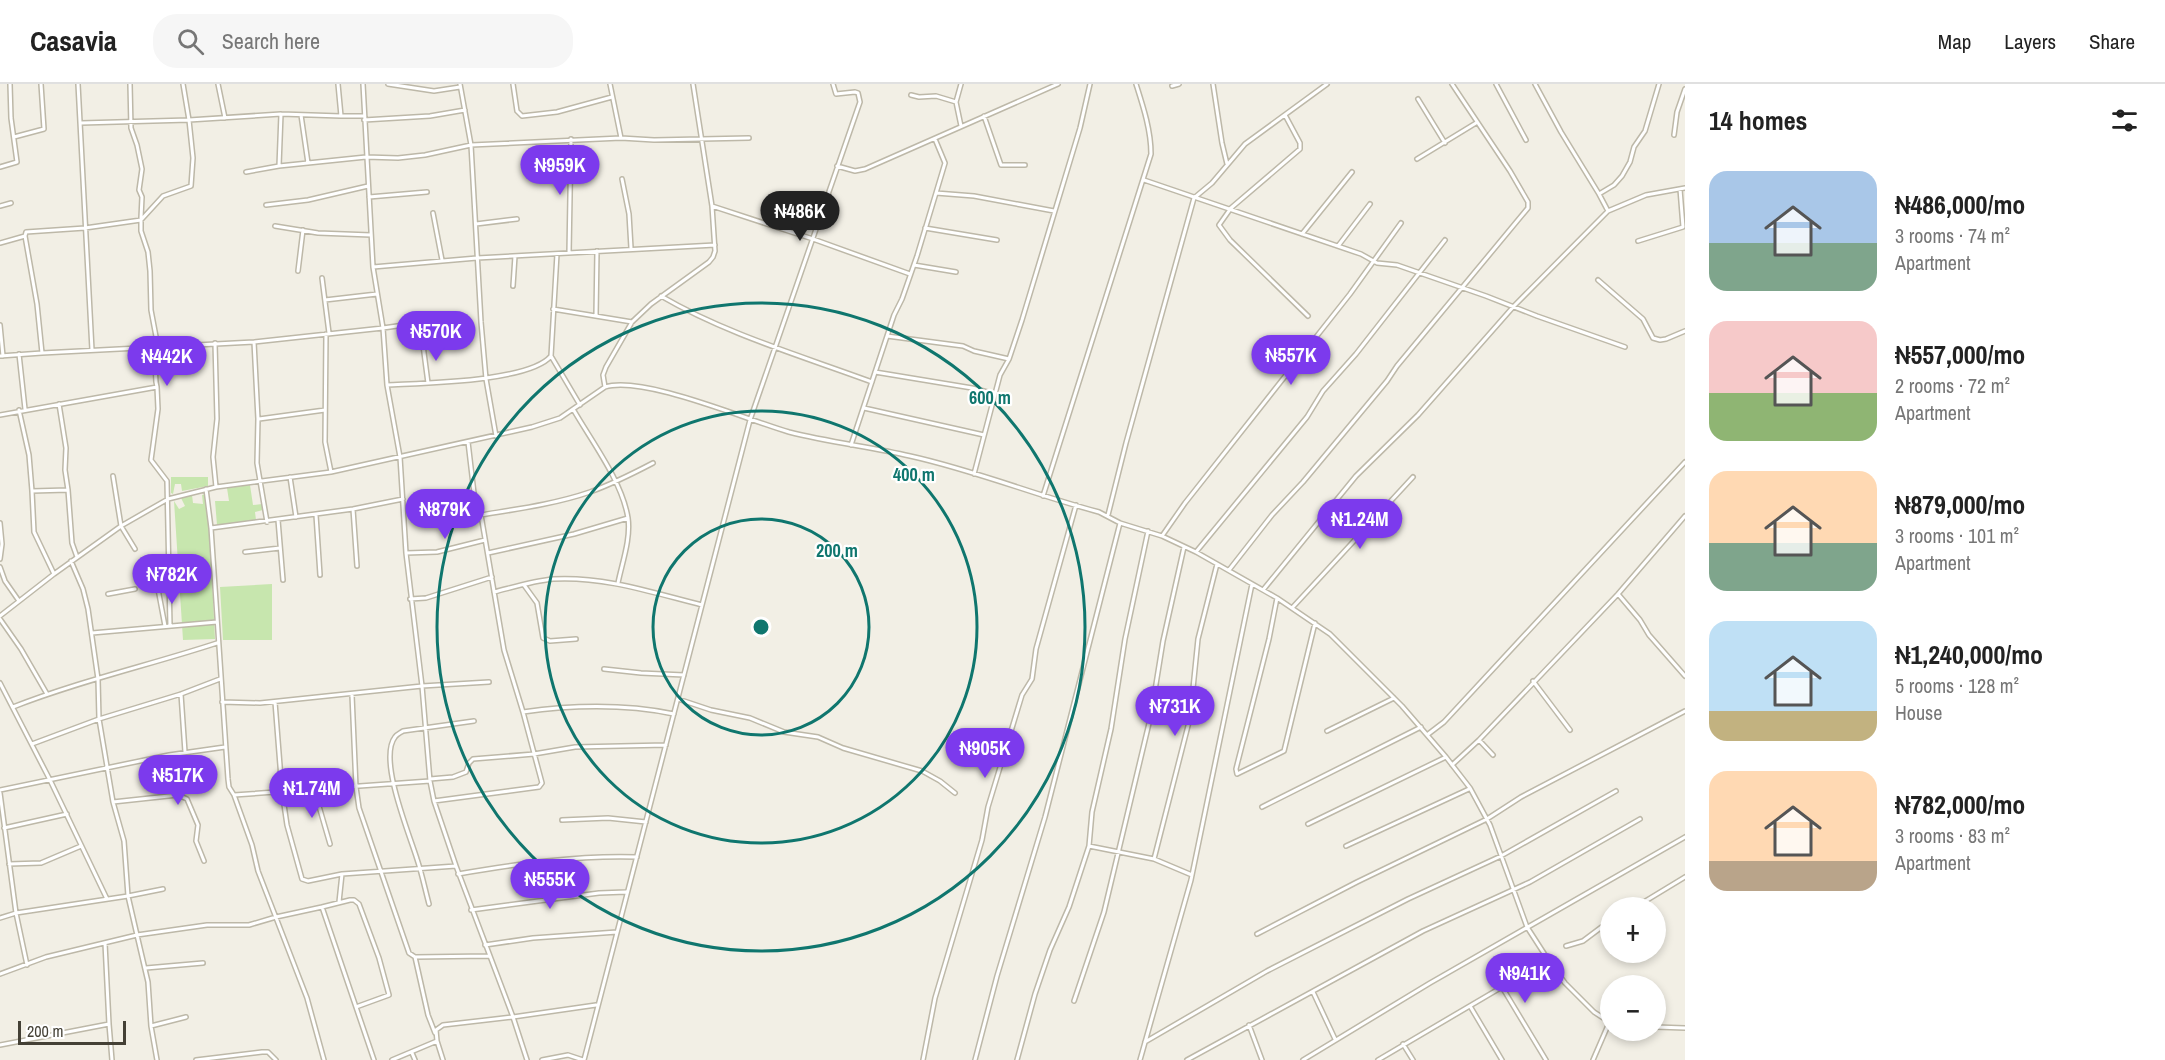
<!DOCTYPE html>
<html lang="en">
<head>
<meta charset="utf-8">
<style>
  body { margin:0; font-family:"Archivo Narrow",sans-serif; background:#f6f6f6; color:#222; height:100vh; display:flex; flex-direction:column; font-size:22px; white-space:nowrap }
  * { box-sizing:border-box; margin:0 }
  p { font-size:20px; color:#767676 }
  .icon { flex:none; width:33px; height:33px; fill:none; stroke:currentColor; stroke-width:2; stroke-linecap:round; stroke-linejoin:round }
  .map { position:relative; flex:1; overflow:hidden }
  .details { display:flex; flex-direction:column; background:#fff; width:480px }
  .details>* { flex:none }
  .buttons { position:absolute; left:1600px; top:813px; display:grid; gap:12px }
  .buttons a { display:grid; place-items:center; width:66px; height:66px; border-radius:50%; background:#fff; box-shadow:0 3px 9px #0003; font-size:30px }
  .scale { position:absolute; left:18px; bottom:15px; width:108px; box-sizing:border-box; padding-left:6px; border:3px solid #444035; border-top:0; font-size:16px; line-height:21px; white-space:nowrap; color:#444035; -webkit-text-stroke:4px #fff; paint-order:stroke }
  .price { position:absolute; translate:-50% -51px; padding:0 14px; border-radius:21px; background:#7c3aed; color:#fff; font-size:20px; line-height:39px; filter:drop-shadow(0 2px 3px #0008) }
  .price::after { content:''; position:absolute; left:50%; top:36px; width:18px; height:14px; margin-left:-9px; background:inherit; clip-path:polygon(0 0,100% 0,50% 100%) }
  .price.on { background:#222; color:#fff }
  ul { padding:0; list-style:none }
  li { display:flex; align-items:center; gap:18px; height:150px; padding:0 24px }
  li span { display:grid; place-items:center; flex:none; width:168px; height:120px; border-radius:18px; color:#555 }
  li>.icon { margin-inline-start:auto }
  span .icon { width:72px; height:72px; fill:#fffc; stroke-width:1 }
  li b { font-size:26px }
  h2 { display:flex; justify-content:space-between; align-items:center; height:72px; padding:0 24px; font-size:26px }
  header { display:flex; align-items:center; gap:36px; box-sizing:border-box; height:84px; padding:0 30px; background:#fff; border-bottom:2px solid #e0e0e0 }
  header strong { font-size:28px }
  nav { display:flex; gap:33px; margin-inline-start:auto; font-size:21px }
  .search { width:420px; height:54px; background:#f6f6f6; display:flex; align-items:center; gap:15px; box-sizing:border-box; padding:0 21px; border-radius:24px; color:#767676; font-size:22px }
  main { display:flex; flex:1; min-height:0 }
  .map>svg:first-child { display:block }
  .green { fill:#c7e6ae }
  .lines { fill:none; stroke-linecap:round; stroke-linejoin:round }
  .minor-casing { stroke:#bdb8a8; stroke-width:6 }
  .minor { stroke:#fff; stroke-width:3 }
  .ring { fill:none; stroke:#0f766e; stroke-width:3 }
  .centre { fill:#0f766e; stroke:#fff; stroke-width:3 }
  .ring-label { font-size:18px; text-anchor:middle; font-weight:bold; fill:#0f766e; stroke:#fff; stroke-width:4.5; stroke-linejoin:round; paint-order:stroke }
</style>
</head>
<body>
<header>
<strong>Casavia</strong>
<div class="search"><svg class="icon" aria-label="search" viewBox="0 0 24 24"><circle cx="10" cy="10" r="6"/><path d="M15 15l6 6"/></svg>Search here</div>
<nav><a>Map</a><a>Layers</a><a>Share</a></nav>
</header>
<main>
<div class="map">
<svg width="1685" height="976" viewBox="0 0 1685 976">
  <rect width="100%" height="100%" fill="#f2efe5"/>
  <path class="green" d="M171,393H208V402L182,407L181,400H175L173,410L171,409Z
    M250,401L253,421L262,420L263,426L255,428L256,436L217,441L215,417H229L227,404Z
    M208,410L215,555L183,556L174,417L179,425L185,422L181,414L192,411L193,419L203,420L202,411Z
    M272,500V556H223L220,503Z"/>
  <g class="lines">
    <g class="minor-casing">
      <path id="minor" d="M78,0L92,266
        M130,0L131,44L137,61L142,85L139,106L142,113L141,134
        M183,0L189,36L281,30L341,32
        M218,0L225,34
        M338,0L341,32H363
        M363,0L373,183L383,244L425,238
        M388,0L434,7L460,3
        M460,0L471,61L481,238L486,295L496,352
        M513,0L517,27L522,32L557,28L612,13
        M610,0L621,54
        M1213,0L1222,59L1227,80
        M1496,0L1526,56
        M1535,0L1561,48L1599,110L1608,127
        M1172,2L1179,0
        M911,11L919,13L936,12L956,18
        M1418,15L1445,59
        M301,31L308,79
        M1285,31L1300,59V65L1231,124L1219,141L1230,156L1308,232
        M984,32L1001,81H1025
        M364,36L430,32L465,26
        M81,39L189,36L193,74L191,102L163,112L141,136
        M961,42L956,18L961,0
        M1674,51L1677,28L1685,5
        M14,53L44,45L41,0
        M935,55L945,79L936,109L974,112L1054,127
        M1417,75L1476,39
        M279,82L281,30
        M837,82L855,87L865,85L1058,0
        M0,83L17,78L11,34L10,0
        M246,88L279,82L366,73L398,74L425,71L471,61L621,54L654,56L749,54
        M622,95L629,130L631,164
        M1144,96L1361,170L1377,179L1397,181L1486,212L1537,232L1625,263
        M1599,110L1614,101L1622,92L1630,78L1634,63L1645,47L1659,0
        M369,113L427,108
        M266,121L308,116L368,102
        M0,122L11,119
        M712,122L813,155L910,190
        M433,129L442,176
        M476,140L517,135
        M275,142L318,149L371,151
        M925,144L997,156
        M1302,150L1352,88
        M1638,157L1683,143L1680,105
        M0,159L25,152L26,148L85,144L141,136V147L148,168L150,187L151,226L158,263L254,258L383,244L387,301L400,373L406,469L422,602L430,697L434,717L456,782
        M1338,162L1370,120
        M569,169L571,55
        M557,170L551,272L580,321
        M914,181L956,188
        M373,183L477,174L715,161
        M298,187L303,146
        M322,194L329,249
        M1598,196L1643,235L1653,254L1660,256L1666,255L1685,247
        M513,202L515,172
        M661,212C726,250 802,272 872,298
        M325,216L377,210
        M553,225L632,238
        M596,232L597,167
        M0,241L3,272
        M326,250L325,358L331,388
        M887,252L963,262L974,267L1009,275
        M254,258L258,335L257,379L267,438
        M215,259L217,335L213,373L216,403
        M423,261L428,299
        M19,270L25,325
        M0,272L42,269L37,220L25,152
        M875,288L972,304L995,310
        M387,301C422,299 529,298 551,272
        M157,303L158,325L151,376L167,397L170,542
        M605,303L603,291L606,283L632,238L651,220L709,178L713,173L715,167L712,122L693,0
        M59,320L66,364L65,386L68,406
        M864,324L984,351
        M573,325C592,358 622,397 628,434C631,455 622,479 618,499
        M19,326L29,371L32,407L68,406L72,459L77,473
        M0,331L157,303C153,290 158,277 158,263L42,269
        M259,335L325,326
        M851,361L894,231L902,215L917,172L936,109
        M974,390L1000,291L1009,275L1022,236L1080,44L1090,0
        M113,392L121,442L135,465
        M290,393L296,433
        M206,405L211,444L228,695L229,703L234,711L430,697
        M32,407L34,448L54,490
        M1043,412L1151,70C1151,46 1143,22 1136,0
        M353,425L357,482
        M316,431L320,491
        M481,431C517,425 555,420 590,408C612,400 632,390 653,379
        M1108,431L1126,359L1194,114L1212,99L1245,60L1327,0
        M278,436L283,496
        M0,439L2,460L0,475
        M211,444L353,425L403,415
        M1148,447L1125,555L1111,645L1092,728L1089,762L1154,775
        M1162,452L1185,419L1350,210L1401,139
        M245,468L280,464
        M1196,468L1307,333L1323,307L1356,270L1445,156
        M406,469L437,468L485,456
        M488,469L574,450L628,434
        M71,477L83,505L88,525L98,595L99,635L113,718L124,757L128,812L163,805
        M0,483L5,497L19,517
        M1229,486L1272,431L1303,398L1387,297L1397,282L1528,124V118L1510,87L1452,0
        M524,501L537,519L543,554L550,557L576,555
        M158,505L165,542
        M1263,506L1356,392L1418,331L1514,222L1608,127L1646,111L1685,104
        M494,508C514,503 533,497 553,495C604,492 654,509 702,521
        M108,510L135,505
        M1618,510L1640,536L1649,551L1685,592
        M1277,514L1269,555L1236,685L1237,690L1284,667L1315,539
        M410,515L426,514L492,493
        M1292,524L1413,393
        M0,532L54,490L121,442L168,415L216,403L331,388L532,343L560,334L605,303C643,291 747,336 789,348C829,358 870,363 910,372C974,386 1035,411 1099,428L1120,439L1162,452L1196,468L1277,514L1330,550L1402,622L1446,673L1470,704L1490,741L1527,843L1547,874L1565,899L1594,928L1611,939
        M0,535L21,565L47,610
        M92,549L217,538
        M604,585L641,589L684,591
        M1533,597L1570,646
        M0,599L50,696L107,815
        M181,610L185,668
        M352,611L356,703L359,724L409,869L415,873L489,872
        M678,615L711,626L750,634L784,648L818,653L843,664L922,687L940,697L955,709
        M222,618L260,619L422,602L489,598
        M275,618L282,707L287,741L302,795L308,797L342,790L456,782L513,933L596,921
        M13,623C79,597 150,581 217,559
        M523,628C573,621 625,620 674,630
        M1327,647L1394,614
        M1427,651L1444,638L1685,378
        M1479,656L1493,671
        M32,660L99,635L181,610L220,595
        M1452,681L1479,656L1618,510L1685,432
        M430,695L453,693L466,688L469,679L473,675L534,670L575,663L666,661
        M314,705L330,760
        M0,706L169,671L225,663
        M0,709L16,829L27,881
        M234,711L252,761L258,787L307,914L324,976
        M434,717L539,703L542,699L523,628L504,566L481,431L474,409L468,358
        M113,718L178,711L187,715L198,741L196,757L204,777
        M1262,723L1421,643
        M562,736L608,734L646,738
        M1308,740L1446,673
        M4,744L67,730
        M1346,762L1469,705
        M9,780L41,779L81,762
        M458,790C517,780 577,771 637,773
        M1192,791L1154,775L1190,634L1198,555L1217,480
        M339,818L342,790
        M429,820C425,805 422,790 417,775C409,749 378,675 395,653C397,650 400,649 403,647L474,637
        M1634,824L1685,793
        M471,826L599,809L626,808
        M0,834L16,829L128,812L137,851L207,841H249L276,833L322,823
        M1257,850L1357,798L1487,735L1521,713L1685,627
        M485,861L533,854L617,848
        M1566,862L1583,857L1611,836
        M415,873L428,931L435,949
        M146,884L203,879
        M0,890L46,873L137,851L148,898L151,942L157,976
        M1313,908L1335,955
        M1074,917L1104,828L1151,631L1163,557L1184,463
        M1470,922L1502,976
        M356,923L389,911L379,874L359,820L354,816H350L322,823L374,976
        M109,940L112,976
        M1249,941L1262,976
        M151,942L186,933
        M1656,943L1685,944
        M437,957L443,976
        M1145,958L1267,887L1408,815L1501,772L1616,707
        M1403,960L1413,976
        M0,961L109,940L105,859
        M412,969L415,976
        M196,976L262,968H268L276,976
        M392,976L437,957L436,946L443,941L513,933L527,976
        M542,976L568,971L583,976
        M584,976L750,336L860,18L858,9L855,8L836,10L833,0
        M923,976L935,914L982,756L988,723L1022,611L1032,595L1036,565L1076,421
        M975,976L997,892L1045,733L1120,439
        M1017,976L1035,910L1050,866L1069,823L1089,762
        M1140,976L1191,796L1252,500
        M1187,976L1423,847L1530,798L1640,735
        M1303,976L1430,899L1685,753
        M1378,976L1502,903
        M1546,976L1502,903L1547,874
        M1593,976L1609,939"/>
    </g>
    <use href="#minor" class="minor"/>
  </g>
  <g class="ring">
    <circle cx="761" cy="543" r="108"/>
    <circle cx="761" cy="543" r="216"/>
    <circle cx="761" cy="543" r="324"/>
  </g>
  <circle cx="761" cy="543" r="9" class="centre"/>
  <g class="ring-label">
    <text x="990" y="320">600 m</text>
    <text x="914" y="397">400 m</text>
    <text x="837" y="473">200 m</text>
  </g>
</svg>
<div class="buttons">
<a>+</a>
<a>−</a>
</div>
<div class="scale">200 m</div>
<b class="price" style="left:560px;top:112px">₦959K</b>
<b class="price on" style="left:800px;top:158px">₦486K</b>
<b class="price" style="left:436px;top:278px">₦570K</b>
<b class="price" style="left:1291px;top:302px">₦557K</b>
<b class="price" style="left:167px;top:303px">₦442K</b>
<b class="price" style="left:445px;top:456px">₦879K</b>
<b class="price" style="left:1360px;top:466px">₦1.24M</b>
<b class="price" style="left:172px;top:521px">₦782K</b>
<b class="price" style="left:1175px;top:653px">₦731K</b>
<b class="price" style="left:985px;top:695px">₦905K</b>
<b class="price" style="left:178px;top:722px">₦517K</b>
<b class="price" style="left:312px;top:735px">₦1.74M</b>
<b class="price" style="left:550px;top:826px">₦555K</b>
<b class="price" style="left:1525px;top:920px">₦941K</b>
</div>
<section class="details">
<h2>14 homes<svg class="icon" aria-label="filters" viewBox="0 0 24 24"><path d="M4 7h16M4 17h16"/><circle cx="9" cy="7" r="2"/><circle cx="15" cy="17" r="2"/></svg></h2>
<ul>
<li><span style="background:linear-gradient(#a9c7e8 60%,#7fa58c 0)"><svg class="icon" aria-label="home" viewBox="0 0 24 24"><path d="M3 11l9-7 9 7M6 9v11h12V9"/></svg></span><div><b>₦486,000/mo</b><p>3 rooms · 74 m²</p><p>Apartment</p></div></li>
<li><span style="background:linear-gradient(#f6c9c9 60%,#8fb573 0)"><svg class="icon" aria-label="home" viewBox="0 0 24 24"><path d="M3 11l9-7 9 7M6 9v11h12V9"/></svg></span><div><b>₦557,000/mo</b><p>2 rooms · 72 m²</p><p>Apartment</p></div></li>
<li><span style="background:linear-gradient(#ffd9b3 60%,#7fa58c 0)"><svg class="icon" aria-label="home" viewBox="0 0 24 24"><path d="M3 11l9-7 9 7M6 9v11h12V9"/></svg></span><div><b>₦879,000/mo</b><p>3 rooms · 101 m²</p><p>Apartment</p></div></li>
<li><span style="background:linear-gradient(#bfe0f5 75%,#c2b280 0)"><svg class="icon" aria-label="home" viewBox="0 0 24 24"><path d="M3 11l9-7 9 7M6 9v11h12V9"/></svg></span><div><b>₦1,240,000/mo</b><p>5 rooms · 128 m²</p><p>House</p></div></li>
<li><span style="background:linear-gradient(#ffd9b3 75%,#b9a48a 0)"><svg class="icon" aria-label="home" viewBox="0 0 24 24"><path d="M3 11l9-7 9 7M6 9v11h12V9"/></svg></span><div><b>₦782,000/mo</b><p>3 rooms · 83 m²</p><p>Apartment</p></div></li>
</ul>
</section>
</main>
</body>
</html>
